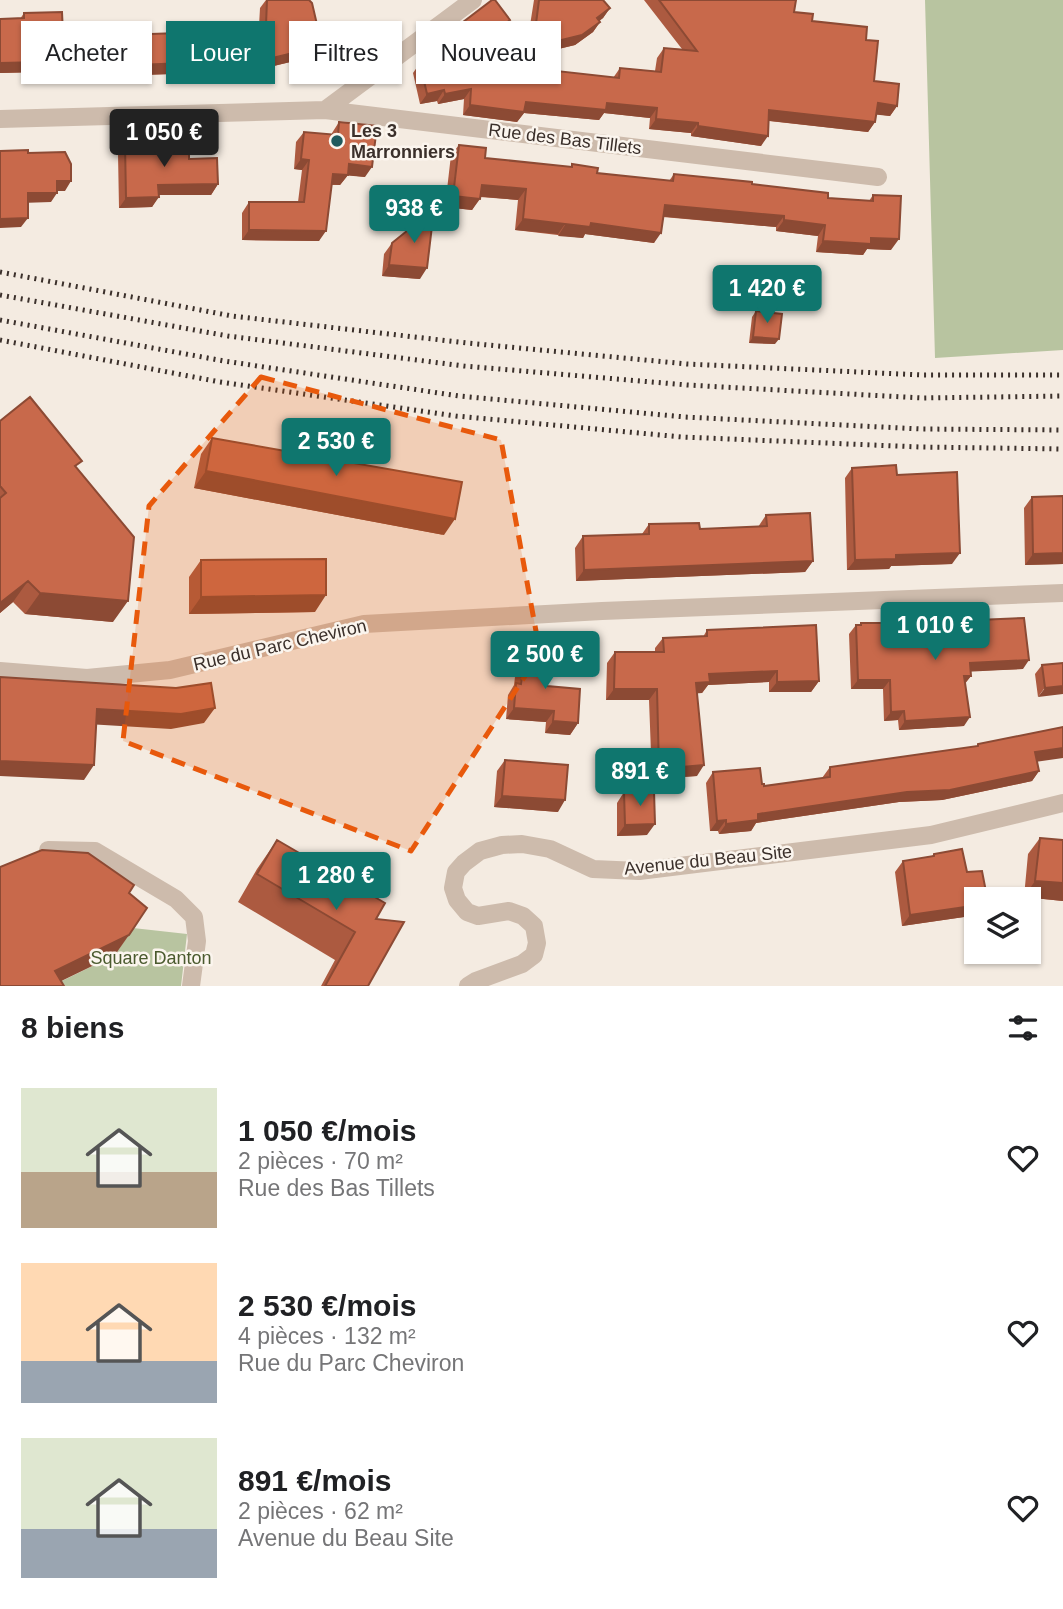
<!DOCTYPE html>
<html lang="fr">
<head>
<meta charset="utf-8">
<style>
  body { margin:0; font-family:Arial,sans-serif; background:#f6f6f6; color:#202124; height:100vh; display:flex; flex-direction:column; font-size:26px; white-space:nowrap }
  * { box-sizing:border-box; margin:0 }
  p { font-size:23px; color:#757577 }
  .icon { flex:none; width:38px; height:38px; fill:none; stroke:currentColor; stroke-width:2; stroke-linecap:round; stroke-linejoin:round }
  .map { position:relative; height:986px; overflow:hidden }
  .panel { display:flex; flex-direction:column; background:#fff; flex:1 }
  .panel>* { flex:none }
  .hud { position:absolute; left:21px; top:21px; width:700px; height:63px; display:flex; gap:14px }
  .fabs { position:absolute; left:964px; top:887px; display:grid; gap:14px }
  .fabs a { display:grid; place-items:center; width:77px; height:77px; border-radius:0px; background:#fff; box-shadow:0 2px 5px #0004; font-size:35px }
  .price { position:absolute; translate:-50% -60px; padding:0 16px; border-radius:7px; background:#0f766e; color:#fff; font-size:23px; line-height:46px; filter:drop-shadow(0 2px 4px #0008) }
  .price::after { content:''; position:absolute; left:50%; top:42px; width:21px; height:16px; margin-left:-10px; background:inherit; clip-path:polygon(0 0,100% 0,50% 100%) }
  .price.on { background:#222; color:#fff }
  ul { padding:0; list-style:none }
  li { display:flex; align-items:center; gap:21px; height:175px; padding:0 21px }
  li span { display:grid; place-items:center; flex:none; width:196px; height:140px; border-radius:0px; color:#555 }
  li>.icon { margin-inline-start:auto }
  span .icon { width:84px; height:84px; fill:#fffc; stroke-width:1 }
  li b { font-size:30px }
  h2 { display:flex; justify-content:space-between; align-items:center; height:84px; padding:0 21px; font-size:30px }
  .chip { padding:0 24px; border-radius:0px; background:#fff; box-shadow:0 2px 5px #0004; font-size:24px; line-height:63px }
  .chip.on { background:#0f766e; color:#fff }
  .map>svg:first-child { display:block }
  .green { fill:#b8c4a0 }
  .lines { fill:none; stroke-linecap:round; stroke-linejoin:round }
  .minor { stroke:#cdbbac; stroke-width:18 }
  .rail { stroke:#3b302b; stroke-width:5; stroke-dasharray:2 5; stroke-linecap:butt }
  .wall { fill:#ac5a40 }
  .shaded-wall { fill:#8c4a34 }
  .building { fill:#c8694b; stroke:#8c4a34; stroke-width:2 }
  .marked { fill:#e8590c; fill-opacity:0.2; stroke:#e8590c; stroke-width:5; stroke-dasharray:14 9; stroke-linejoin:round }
  .poi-dot { fill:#1f5a5e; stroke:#fbf5ee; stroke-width:2.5 }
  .labels { text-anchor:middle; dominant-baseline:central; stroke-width:5; stroke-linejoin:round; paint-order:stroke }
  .poi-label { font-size:18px; font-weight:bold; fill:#3b302b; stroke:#fbf5ee; text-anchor:start }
  .street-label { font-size:18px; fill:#3b302b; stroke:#fbf5ee }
  .park-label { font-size:18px; fill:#4a5a2e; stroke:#fbf5ee }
</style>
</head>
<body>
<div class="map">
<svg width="1063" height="986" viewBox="0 0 1063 986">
  <rect width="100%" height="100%" fill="#f4ebe1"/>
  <path class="green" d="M925,0H1063V350L935,358Z
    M133,928L187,934L181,986H40L64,980L115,955Z"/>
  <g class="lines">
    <path class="minor" d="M325,110L473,0
      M0,119L325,110L878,177
      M0,671L87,678L170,670L364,624L602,611L1063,593
      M48,850L95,851L176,899L194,917L197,941L191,986
      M468,986L476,981L522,964L534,955L537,943L534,926L523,916L509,911L478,916L467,912L457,900L453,888L456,872L464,863L480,851L502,845L522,844L550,849L593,869L639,871L931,835L1063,803"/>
    <path class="rail" d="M0,272L232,316L467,343L687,364L922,375H1063
      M0,295L228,336L464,366L687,385L922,398L1063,396
      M0,320L224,361L459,396L685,417L921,429L1063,430
      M0,340L220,382L456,416L682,437L920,447L1063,449"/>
  </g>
  <path class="wall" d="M266,0H309L322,46L315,56L253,71L234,72L230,77L203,78V73L78,77V71L0,73V19H20L24,13L63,34L121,35L205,32L209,27L259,26L260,8Z
    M534,0H603L610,8L603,18L599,21L600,22L593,32L575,45L525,57Z
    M644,0H796L794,12L812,21L866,40L874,81L897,106L890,116L876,114L875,122L868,132L769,121L761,146L691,136V133L649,129L650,118L604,113L599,120L524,113L517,122L463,115L464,99L438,104L437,101L420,104L413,73L420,63L527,72L530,68L613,78L620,68L655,71L657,58L664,48L682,49Z
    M503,30L459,64L443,42L450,32Z
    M339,122L365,177L348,175L340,185H332L319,241L242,240V213L249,202H298L302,170L294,169L296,142L304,132L332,135V133Z
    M125,144L158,147L189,159L218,184L211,195H159L152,207L119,208L118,154Z
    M459,145L485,158L571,167L572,164L597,173L669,181L674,174L752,184L828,198L869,201L873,195L891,250L867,249L863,255L816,252L818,236L776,231V227L663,217L654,243L585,234L583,238L515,230L518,200L480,197L472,210L445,207L451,155Z
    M392,243L420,279L382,276L384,254Z
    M756,311L775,344L749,343L752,317Z
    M0,421L77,468L113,622L25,614L13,602L0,613Z
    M212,438L444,535L194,488L201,454Z
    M852,468L897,475L952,564L891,566L889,569L847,570L845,478Z
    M1032,497L1063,564L1025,565L1024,508Z
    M766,515L813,561L805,572L576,581L575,548L583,536L642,534L649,524L700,529L758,527Z
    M201,560L315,612L189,614V577Z
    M978,620L1023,669L970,671L971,676L965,683L964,726L899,730L898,720L884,721L883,689H851L849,634L856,625H859L861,623L919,626H974Z
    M707,630L819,681L811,692H769V682L708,685L702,693H697V776L652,779L649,700H606L607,663L615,652H655V648L663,638L703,637Z
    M525,650L547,686L578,723L570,735L545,733L546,722L506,719L508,695L514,685L517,661Z
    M1063,663L1038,697L1035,674L1042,665Z
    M978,744L1037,761L1039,771L1032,781L942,800L899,802L756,823L751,831L719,834L718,831H710L706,783L713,772L762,784L764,786L822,778L830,767L976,747Z
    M505,760L558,812L494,807L497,771Z
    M624,792L647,835L617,836V803Z
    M1040,838L1063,901L1024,897L1028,854Z
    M277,840L376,919L368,986H321L335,960L238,902L257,869Z
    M934,854L967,872L987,897L985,900H976V908L969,910L964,917L902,926L895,872L903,861L932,856Z"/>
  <path class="shaded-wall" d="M610,8L603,18L590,28L597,18Z
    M510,20L503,30L459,64L466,54Z
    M600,22L593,32L575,45L525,57L533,47Z
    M322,46L315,56L253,71L234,72L230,77L203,78L210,68L237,61Z
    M85,61L78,71L0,73V63Z
    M210,62L203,73L78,77L86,67Z
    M471,89L464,99L438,104L445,94Z
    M444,90L437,101L420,104L427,94Z
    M526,102L607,103L657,108L650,118L604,113L599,120L524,113L517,122L463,115L470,105Z
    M878,103L897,106L890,116L870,114Z
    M769,110L875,122L868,132L762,120Z
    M656,119L698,123L691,133L649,129Z
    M698,126L768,136L761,146L691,136Z
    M301,159L309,160L302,170L294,169Z
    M349,164L372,167L365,177L342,175Z
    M333,174L348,175L340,185L326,184Z
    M57,181H71L65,191H51Z
    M218,184L211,195H151L158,185Z
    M482,185L526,189L518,200L474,196Z
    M28,193H57L51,202L21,203Z
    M453,196L480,199L472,210L445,207Z
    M159,197L152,207L119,208L126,198Z
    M665,205L784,216L776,227L657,216Z
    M28,218L21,227L0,228V219Z
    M523,219L565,224L558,234L515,230Z
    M784,220L825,225L818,236L776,231Z
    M591,223L661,233L654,243L585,234L583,238L558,236L565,225Z
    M249,230L326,231L319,241L242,240Z
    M871,238L899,239L891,250L867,249L863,255L816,252L823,241Z
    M389,265L427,268L420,279L382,276Z
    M753,337L779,339L775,344L749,343Z
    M206,471L455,519L444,535L194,488Z
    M960,553L952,564L891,566L889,569L847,570L855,560L896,555Z
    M1063,553V564L1025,565L1033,554Z
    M813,561L805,572L576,581L584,570Z
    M28,581L13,602L0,613V603Z
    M40,593L128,601L113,622L25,614Z
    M326,595L315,612L189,614L201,597Z
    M1029,660L1023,669L963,672L970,663Z
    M777,671L769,682L708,685L702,693L689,694L696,683L709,674Z
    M964,676H971L964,685Z
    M858,680H890L883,689H851Z
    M819,681L811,692H769L777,682Z
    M1063,686V694L1038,697L1045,688Z
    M614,689H657L649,700H606Z
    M215,708L204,723L171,729L87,724L97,709Z
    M514,708L554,711L546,722L506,719Z
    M904,711L898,720L884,721L891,712Z
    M970,717L964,726L899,730L905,721Z
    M553,721L578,723L570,735L545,733Z
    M1063,748V758L1028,763L1035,752Z
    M0,761L94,765L84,780L0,776Z
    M704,765L697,776L652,779L659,769Z
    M1039,771L1032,781L942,800L899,802L756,823L751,831L719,834L726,824L758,814Z
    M502,796L565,800L558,812L494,807Z
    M726,820L718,831H710L717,821Z
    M655,824L647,835L617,836L625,825Z
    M1035,881L1063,883V901L1024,897Z
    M987,897L985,900H976V908L969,910L964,917L902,926L910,915L971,899Z
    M129,935L115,955L51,986L55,971Z"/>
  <path class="building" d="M267,0H309L312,3L322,46L260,61H237V67L210,68V62L86,67L85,61L0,63V19L24,18V13L62,12L63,34L121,33V35L209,32V27L266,25Z
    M492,0H495L510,20L466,54L450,32Z
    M539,0H603L610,8L597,18L600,22L582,35L533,47Z
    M659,0H796L794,12L813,14L812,21L867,27L866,40L878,41L874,81L899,84L897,106L878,103L875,122L769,110L768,136L698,126V123L656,119L657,108L607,103L606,110L526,102L524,112L470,105L471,89L445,94L444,90L427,94L420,63L529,72L530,68L619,78L620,68L661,72L664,48L697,51Z
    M339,122L377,126L372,167L349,164L348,175L333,174L326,231L249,230V202H304L309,160L301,159L304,132L338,135Z
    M158,143V147H189V159L217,158L218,184L158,185L159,197L126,198L125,144Z
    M459,145L486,148L485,158L572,167V164L598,168L597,173L673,181L674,174L752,182V184L828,193V198L873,201V195L901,196L899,239L871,238V244L823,241L825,225L784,220V216L665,205L661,233L591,223L590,227L523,219L526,189L482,185L480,199L453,196Z
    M28,150V153L65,152L71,164V181H57V193H28V218L0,219V151Z
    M434,209L427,268L389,265L392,243Z
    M756,311L782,314L779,339L753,337Z
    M30,397L82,461L75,466L134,537L128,601L40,593L28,581L0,603V498L6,493L0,486V421Z
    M212,438L462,482L455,519L206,471Z
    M896,465L897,475L957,472L960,553L896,555V559L855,560L852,468Z
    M1063,496V553L1033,554L1032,497Z
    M810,513L813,561L584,570L583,536L649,534V524L699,523L700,529L767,526L766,515Z
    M326,559V595L201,597V560Z
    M1024,618L1029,660L970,663L971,676H964L970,717L905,721L904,711L891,712L890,680H858L856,625H861V623H918L919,626H979L978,620Z
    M816,625L819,681L777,682V671L709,674L710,682L696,683L704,765L659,769L657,689H614L615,652H664L663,638L707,636V630Z
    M525,650L548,652L547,686L580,689L578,723L553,721L554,711L514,708L516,683L521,684Z
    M1063,663V686L1045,688L1042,665Z
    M0,677L176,688L211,683L215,708L181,714L97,709L94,765L0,761Z
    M1063,727V748L1035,752L1039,771L950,790L907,792L758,814V820L726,824V820L717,821L713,772L760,768L762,784H764V786L830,777V767L978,746V744Z
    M505,760L568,765L565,800L502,796Z
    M654,791L655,824L625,825L624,792Z
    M1040,838L1063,840V883L1035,881Z
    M277,840L385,903L376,919L404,922L368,986H325L355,932L257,874Z
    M962,849L967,872L982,871L987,897L971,899L972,906L910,915L903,861L934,856V854Z
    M42,850L88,853L134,885L129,893L147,908L129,935L55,971L64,986H0V867Z"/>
  <path class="marked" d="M261,377L501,440L540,653L411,851L123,741L149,506Z"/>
  <circle class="poi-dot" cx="337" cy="141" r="7"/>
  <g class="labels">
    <g class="poi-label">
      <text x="351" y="131">Les 3<tspan x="351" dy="21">Marronniers</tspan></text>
    </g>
    <g class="street-label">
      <text transform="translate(565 139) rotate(7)">Rue des Bas Tillets</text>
      <text transform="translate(280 645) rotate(-13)">Rue du Parc Cheviron</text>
      <text transform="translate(708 860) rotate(-6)">Avenue du Beau Site</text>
    </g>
    <g class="park-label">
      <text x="151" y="958">Square Danton</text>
    </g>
  </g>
</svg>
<div class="fabs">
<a><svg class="icon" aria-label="layers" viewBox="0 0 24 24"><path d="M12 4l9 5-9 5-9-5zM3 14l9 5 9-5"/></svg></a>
</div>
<b class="price on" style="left:164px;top:169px">1 050 €</b>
<b class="price" style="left:414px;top:245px">938 €</b>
<b class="price" style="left:767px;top:325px">1 420 €</b>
<b class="price" style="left:336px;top:478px">2 530 €</b>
<b class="price" style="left:935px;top:662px">1 010 €</b>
<b class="price" style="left:545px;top:691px">2 500 €</b>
<b class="price" style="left:640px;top:808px">891 €</b>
<b class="price" style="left:336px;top:912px">1 280 €</b>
<div class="hud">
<a class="chip">Acheter</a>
<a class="chip on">Louer</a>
<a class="chip">Filtres</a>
<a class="chip">Nouveau</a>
</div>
</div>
<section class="panel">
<h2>8 biens<svg class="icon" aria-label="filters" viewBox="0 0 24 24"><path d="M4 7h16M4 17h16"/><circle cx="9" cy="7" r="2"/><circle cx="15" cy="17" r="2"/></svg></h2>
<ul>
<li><span style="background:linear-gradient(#dfe7d0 60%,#b9a48a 0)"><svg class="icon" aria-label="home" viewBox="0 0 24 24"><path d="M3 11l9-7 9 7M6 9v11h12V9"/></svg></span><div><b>1 050 €/mois</b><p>2 pièces · 70 m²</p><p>Rue des Bas Tillets</p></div><svg class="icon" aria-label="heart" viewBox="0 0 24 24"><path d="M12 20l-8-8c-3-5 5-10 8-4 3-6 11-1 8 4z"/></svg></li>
<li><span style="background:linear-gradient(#ffd9b3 70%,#9aa5b1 0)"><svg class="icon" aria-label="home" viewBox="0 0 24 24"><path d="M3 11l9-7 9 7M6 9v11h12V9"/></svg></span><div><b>2 530 €/mois</b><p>4 pièces · 132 m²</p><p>Rue du Parc Cheviron</p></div><svg class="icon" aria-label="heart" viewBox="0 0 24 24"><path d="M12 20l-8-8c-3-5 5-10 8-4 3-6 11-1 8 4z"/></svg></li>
<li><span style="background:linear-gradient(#dfe7d0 65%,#9aa5b1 0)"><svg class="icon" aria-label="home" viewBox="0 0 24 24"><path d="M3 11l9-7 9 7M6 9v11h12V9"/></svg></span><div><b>891 €/mois</b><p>2 pièces · 62 m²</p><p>Avenue du Beau Site</p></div><svg class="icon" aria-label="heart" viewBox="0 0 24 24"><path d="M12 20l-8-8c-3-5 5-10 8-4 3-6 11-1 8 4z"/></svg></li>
</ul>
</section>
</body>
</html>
